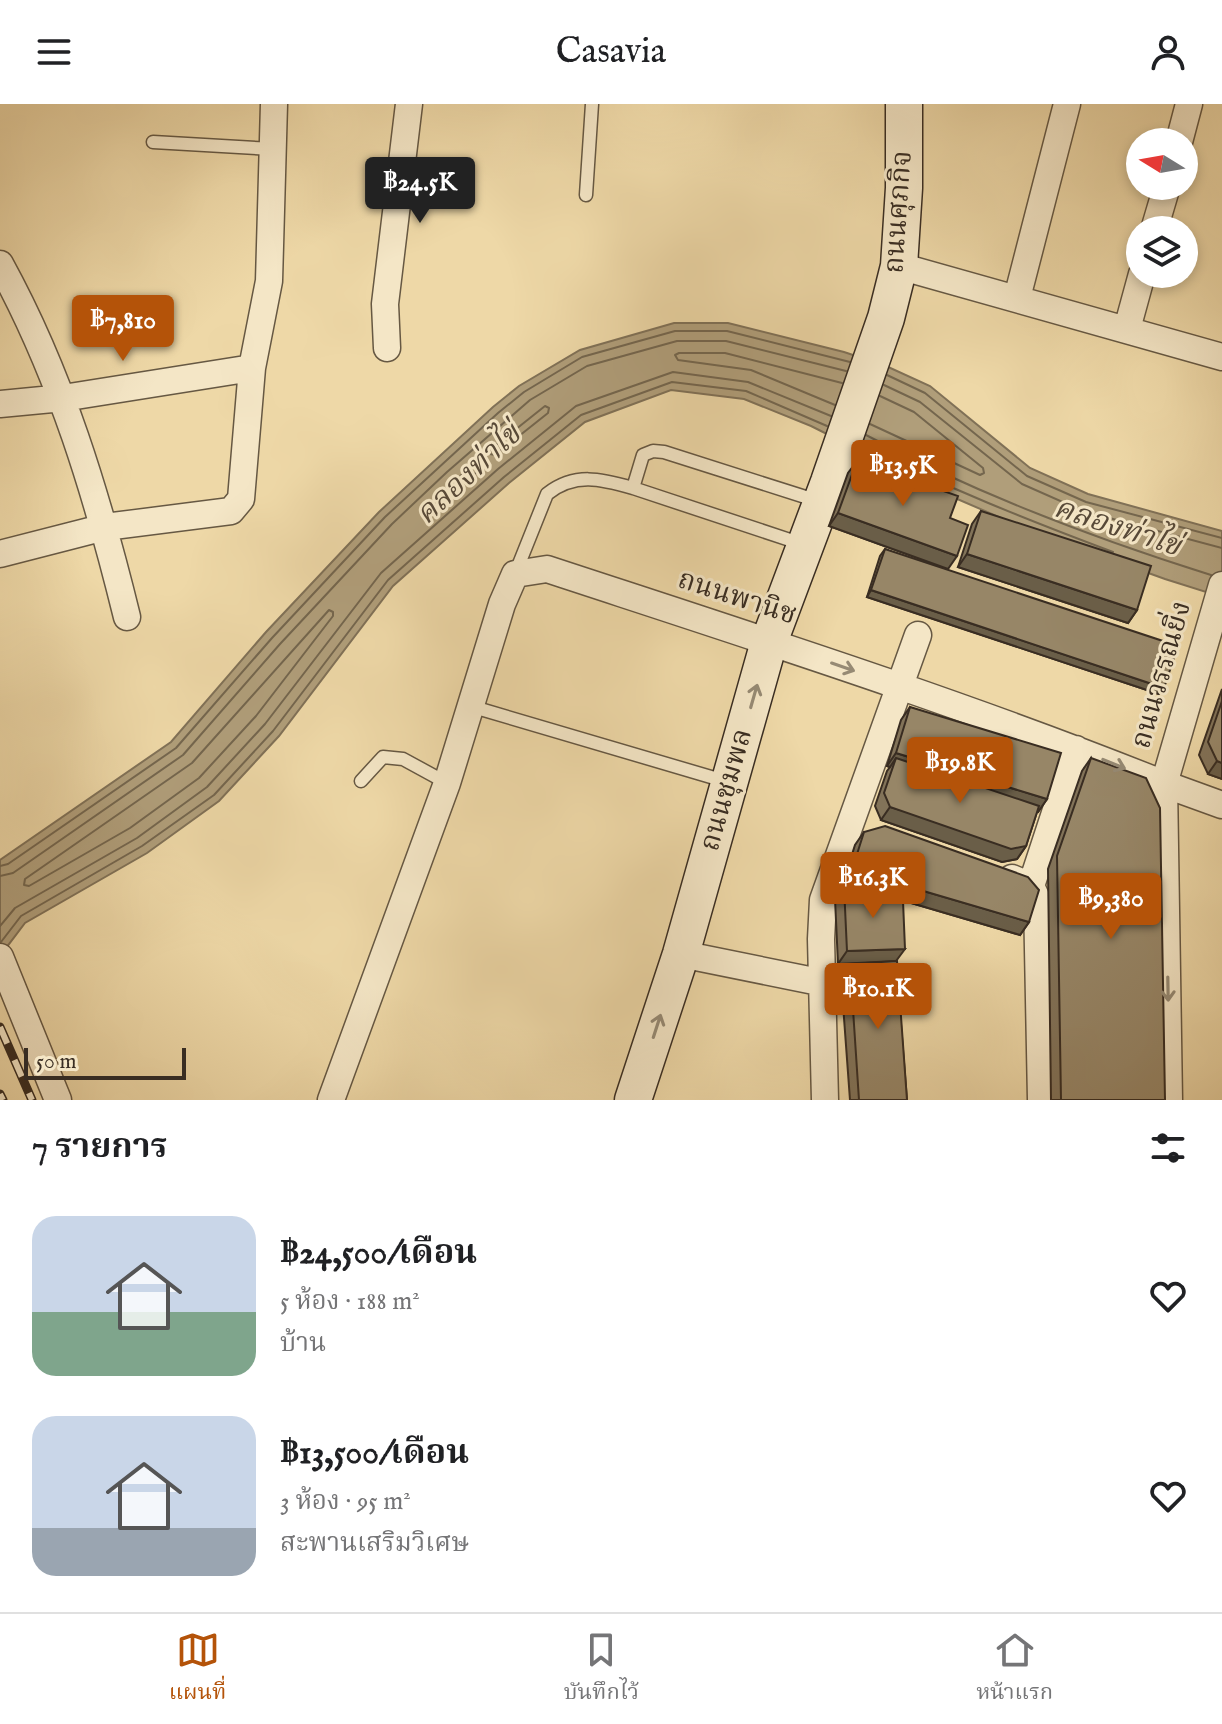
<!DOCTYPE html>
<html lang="th">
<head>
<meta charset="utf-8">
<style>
  body { margin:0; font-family:"IM FELL English","Noto Serif Thai",serif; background:#f6f6f6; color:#202124; height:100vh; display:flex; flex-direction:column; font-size:30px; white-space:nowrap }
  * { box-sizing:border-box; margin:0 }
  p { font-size:26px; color:#757577 }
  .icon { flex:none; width:44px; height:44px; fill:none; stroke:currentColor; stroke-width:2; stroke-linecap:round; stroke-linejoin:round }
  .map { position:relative; height:996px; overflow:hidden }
  .panel { display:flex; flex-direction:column; background:#fff; flex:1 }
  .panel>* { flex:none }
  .needle { width:52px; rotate:281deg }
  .controls { position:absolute; left:1126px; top:24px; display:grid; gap:16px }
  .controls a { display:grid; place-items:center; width:72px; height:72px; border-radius:50%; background:#fff; box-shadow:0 4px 12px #0003; font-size:40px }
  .scale { position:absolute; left:24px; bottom:20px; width:162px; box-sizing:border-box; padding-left:8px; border:4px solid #392d22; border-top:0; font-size:22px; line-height:28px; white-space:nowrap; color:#392d22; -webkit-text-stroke:6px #f4e6c6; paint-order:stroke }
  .price { position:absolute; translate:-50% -68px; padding:0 18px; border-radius:8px; background:#b45309; color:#fff; font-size:26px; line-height:52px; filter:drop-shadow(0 2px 4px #0008) }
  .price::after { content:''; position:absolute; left:50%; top:48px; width:24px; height:18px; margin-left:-12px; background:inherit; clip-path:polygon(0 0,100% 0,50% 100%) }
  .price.on { background:#222; color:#fff }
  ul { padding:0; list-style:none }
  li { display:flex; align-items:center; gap:24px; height:200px; padding:0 32px }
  li span { display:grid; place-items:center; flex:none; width:224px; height:160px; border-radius:24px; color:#555 }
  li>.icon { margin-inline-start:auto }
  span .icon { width:96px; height:96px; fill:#fffc; stroke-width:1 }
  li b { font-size:34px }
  h2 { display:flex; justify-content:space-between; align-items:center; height:96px; padding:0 32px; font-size:34px }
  header { display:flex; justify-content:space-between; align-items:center; height:104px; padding:0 32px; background:#fff; font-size:36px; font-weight:600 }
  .tabs { display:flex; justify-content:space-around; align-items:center; height:112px; border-top:2px solid #e0e0e0; background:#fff; font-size:22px; color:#757577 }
  .tabs a { display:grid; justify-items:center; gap:4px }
  .tabs .on { color:#b45309 }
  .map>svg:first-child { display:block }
  .water { fill:#b09e7a; stroke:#807157; stroke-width:2 }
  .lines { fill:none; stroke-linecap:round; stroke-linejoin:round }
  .shore { stroke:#74664e; stroke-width:2 }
  .lane-casing { stroke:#665843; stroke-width:15 }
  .street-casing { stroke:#665843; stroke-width:29 }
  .secondary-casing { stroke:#392d22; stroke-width:39 }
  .lane { stroke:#f4e6c6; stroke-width:12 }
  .street { stroke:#f4e6c6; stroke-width:26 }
  .secondary { stroke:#f4e6c6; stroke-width:36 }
  .rail-casing { stroke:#392d22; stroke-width:9 }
  .rail { stroke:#f4e6c6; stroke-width:6; stroke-dasharray:18; stroke-linecap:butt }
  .wall { fill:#827359; stroke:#392d22; stroke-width:2 }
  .shaded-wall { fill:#6a5e48; stroke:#392d22; stroke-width:2 }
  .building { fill:#978667; stroke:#392d22; stroke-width:2 }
  .oneway { stroke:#968a74 }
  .labels { text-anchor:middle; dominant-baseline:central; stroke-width:6; stroke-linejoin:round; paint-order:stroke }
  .street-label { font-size:28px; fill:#392d22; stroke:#f4e6c6 }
  .water-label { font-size:30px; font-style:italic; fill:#574938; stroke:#f4e6c6 }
</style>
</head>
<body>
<header><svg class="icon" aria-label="menu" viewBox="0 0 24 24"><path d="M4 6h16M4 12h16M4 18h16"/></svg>Casavia<svg class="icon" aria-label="person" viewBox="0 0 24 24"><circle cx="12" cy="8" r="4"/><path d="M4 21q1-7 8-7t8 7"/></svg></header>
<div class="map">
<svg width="1222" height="996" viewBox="0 0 1222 996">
  <rect width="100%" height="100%" fill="#eed8a7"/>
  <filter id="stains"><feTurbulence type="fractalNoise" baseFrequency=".0025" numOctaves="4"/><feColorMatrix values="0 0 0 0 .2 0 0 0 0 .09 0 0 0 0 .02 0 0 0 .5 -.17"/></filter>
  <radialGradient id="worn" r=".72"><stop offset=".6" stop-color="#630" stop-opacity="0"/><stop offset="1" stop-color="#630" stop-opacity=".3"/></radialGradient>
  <path class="water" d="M674,219H728L844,248L886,262L930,282L1030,364L1088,390L1222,427V493L1165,475L1029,426L948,391L811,322L744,295L671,286L585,318L509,379L393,482L279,632L219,697L147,749L25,819L0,852V756L171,638L266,528L379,408L493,303L519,282L580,246Z"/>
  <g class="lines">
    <path class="shore" d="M887,271L925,289L1027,372L1086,398L1222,434
      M884,281L920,298L1022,380L1083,407L1222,444
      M835,301L751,266L678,256L675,251L679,249H725L842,279
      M545,302L549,304L548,309L495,351L490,350L491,345Z
      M870,320L980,371L984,369L983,364L914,308L880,292
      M866,331C975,389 1093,434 1211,471
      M863,341C944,383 1028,416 1113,448
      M473,360L479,361V366L438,403H433V398Z
      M329,506L333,508V512L256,612L199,674L130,724L29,782L24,781L25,775L192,659Z
      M0,762L8,760L176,644L272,534L385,413L498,309L524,288L582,253L675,227H727L850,258
      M0,772L13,769L183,651L280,540L392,420L447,368L530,296L587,262L677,237H726L846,267
      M0,822L15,804L137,734L207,683L265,620L381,469L498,365L576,302L673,268L748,278L831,312
      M1,838L21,812L142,742L214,691L273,627L388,476L504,373L581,311L672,278L746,287L827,322"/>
    <g class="lane-casing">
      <path id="lane" d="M153,38L273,45
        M586,91L592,0
        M802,440L633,384L643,351L653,347L664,348L818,397
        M515,470L547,390C575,368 601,375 633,384
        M470,602L728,678
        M361,677L383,653L403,655L447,679"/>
    </g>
    <g class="street-casing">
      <path id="street" d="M1179,38L1189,0
        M1154,126L1167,82
        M0,160C61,271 97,391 127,513
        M899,162L1222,253
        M1017,194L1067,0
        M1127,225L1142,170
        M387,244L385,200L409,0
        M0,300L63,294L252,264
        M0,450L105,423L231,407L241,395L252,264L269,177L274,0
        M1222,481L1164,680L1222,701
        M1012,774L1031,782L1037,795L1041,996
        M1031,782L1076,645
        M681,850L824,879
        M0,853L58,996
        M331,996L447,679L502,500L515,470L547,465C754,533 962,599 1164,680L1169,996
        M825,996L821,835L823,796L918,531"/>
    </g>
    <g class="secondary-casing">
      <path id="secondary" d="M633,996L681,850L769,538L829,378L886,214L899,162L904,84V0"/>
    </g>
    <use href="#lane" class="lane"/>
    <use href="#street" class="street"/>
    <use href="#secondary" class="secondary"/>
    <g class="rail-casing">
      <path id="rail" d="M0,923L32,996
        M0,990L3,996"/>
    </g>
    <use href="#rail" class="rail"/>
  </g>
  <path class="wall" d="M857,357L950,414L948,465L829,422L848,369Z
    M981,407L1137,506L1128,519L958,463L972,420Z
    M885,445L1159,590L867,493L880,452Z
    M1222,585V675L1208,670L1199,651Z
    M910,603L1047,695L1038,708H1037L1026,742L1017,755L1002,758L881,716L875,702L887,667L890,663L887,662L901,616Z
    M1091,654L1165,996H1051L1048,765L1082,667Z
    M864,728L1029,818L1020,831L901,796L896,857L907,996H850L841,873L850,860L887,858L838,860L835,795L844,782L853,781L843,779L855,741Z"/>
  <path class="shaded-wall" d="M838,409L957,452L948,465L829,422Z
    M967,450L1137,506L1128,519L958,463Z
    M871,486L1164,584L1159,590L867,493Z
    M896,649L1047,695L1038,708L893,664L896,654L890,663L887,662Z
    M1217,657L1222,659V675L1208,670Z
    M890,703L1026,742L1017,755L1002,758L881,716Z
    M852,766L1029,818L1020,831L843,779Z
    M905,845L896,857L838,860L847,847Z"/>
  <path class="building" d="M857,357L958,392L950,414L968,421L957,452L838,409Z
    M981,407L1151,462L1137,506L967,450Z
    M885,445L1178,542L1164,584L871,486Z
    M1222,597V659L1217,657L1208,638Z
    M910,603L1061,649L1047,695L896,649Z
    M896,654L1039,702L1026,742L1011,745L890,703L884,689Z
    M1091,654L1146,674L1160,704L1165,996H1061L1057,752Z
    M885,722L1028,773L1039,786L1029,818L852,766L864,728Z
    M871,781L903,797L905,845L847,847L844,782Z
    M897,857L907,996H859L850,860Z"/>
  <defs><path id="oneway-shaft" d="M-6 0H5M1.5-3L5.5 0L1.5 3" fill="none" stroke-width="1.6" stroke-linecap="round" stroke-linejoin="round" transform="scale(2)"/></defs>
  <g class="oneway">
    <use href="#oneway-shaft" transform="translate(843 563) rotate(19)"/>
    <use href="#oneway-shaft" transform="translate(754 592) rotate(-74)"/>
    <use href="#oneway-shaft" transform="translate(1114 660) rotate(22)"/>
    <use href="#oneway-shaft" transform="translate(1168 885) rotate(89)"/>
    <use href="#oneway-shaft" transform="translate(657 922) rotate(-72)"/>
  </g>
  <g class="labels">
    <g class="street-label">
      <text transform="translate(899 108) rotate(-86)">ถนนศุภกิจ</text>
      <text transform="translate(737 494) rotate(18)">ถนนพานิช</text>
      <text transform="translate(1162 571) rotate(-74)">ถนนวรรณยิ่ง</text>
      <text transform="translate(727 686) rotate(-74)">ถนนชุมพล</text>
    </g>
    <g class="water-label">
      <text transform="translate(469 371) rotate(-43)">คลองท่าไข่</text>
      <text transform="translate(1117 424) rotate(18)">คลองท่าไข่</text>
    </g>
  </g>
  <rect width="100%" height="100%" filter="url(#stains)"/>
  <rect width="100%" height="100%" fill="url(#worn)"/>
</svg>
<div class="controls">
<a><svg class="needle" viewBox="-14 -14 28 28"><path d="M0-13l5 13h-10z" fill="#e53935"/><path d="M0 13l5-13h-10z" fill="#757577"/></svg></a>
<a><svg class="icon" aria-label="layers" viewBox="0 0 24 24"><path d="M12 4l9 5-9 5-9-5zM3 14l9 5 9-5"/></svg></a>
</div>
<div class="scale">50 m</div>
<b class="price on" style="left:420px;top:121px">฿24.5K</b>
<b class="price" style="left:123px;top:259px">฿7,810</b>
<b class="price" style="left:903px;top:404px">฿13.5K</b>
<b class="price" style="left:960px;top:701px">฿19.8K</b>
<b class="price" style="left:873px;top:816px">฿16.3K</b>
<b class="price" style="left:1111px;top:837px">฿9,380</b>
<b class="price" style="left:878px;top:927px">฿10.1K</b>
</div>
<section class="panel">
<h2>7 รายการ<svg class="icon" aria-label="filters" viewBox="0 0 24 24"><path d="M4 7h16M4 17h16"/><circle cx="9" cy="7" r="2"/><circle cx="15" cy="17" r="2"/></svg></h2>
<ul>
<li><span style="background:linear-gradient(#c9d6e8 60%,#7fa58c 0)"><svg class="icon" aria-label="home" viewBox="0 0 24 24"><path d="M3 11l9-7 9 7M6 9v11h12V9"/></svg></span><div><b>฿24,500/เดือน</b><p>5 ห้อง · 188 m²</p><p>บ้าน</p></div><svg class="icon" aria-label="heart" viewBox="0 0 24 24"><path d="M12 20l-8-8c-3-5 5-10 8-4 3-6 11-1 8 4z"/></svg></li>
<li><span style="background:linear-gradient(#c9d6e8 70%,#9aa5b1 0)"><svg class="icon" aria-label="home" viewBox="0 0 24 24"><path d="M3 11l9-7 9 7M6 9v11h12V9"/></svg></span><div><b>฿13,500/เดือน</b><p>3 ห้อง · 95 m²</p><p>สะพานเสริมวิเศษ</p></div><svg class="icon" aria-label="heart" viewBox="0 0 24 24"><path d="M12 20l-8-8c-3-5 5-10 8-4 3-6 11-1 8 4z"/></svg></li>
</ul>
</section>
<nav class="tabs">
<a class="on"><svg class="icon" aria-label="map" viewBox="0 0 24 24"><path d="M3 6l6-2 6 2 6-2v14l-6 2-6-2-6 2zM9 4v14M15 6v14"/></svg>แผนที่</a>
<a><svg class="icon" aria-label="saved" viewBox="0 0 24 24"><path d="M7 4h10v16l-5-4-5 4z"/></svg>บันทึกไว้</a>
<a><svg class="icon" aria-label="home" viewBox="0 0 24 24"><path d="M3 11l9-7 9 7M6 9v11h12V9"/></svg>หน้าแรก</a>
</nav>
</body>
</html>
